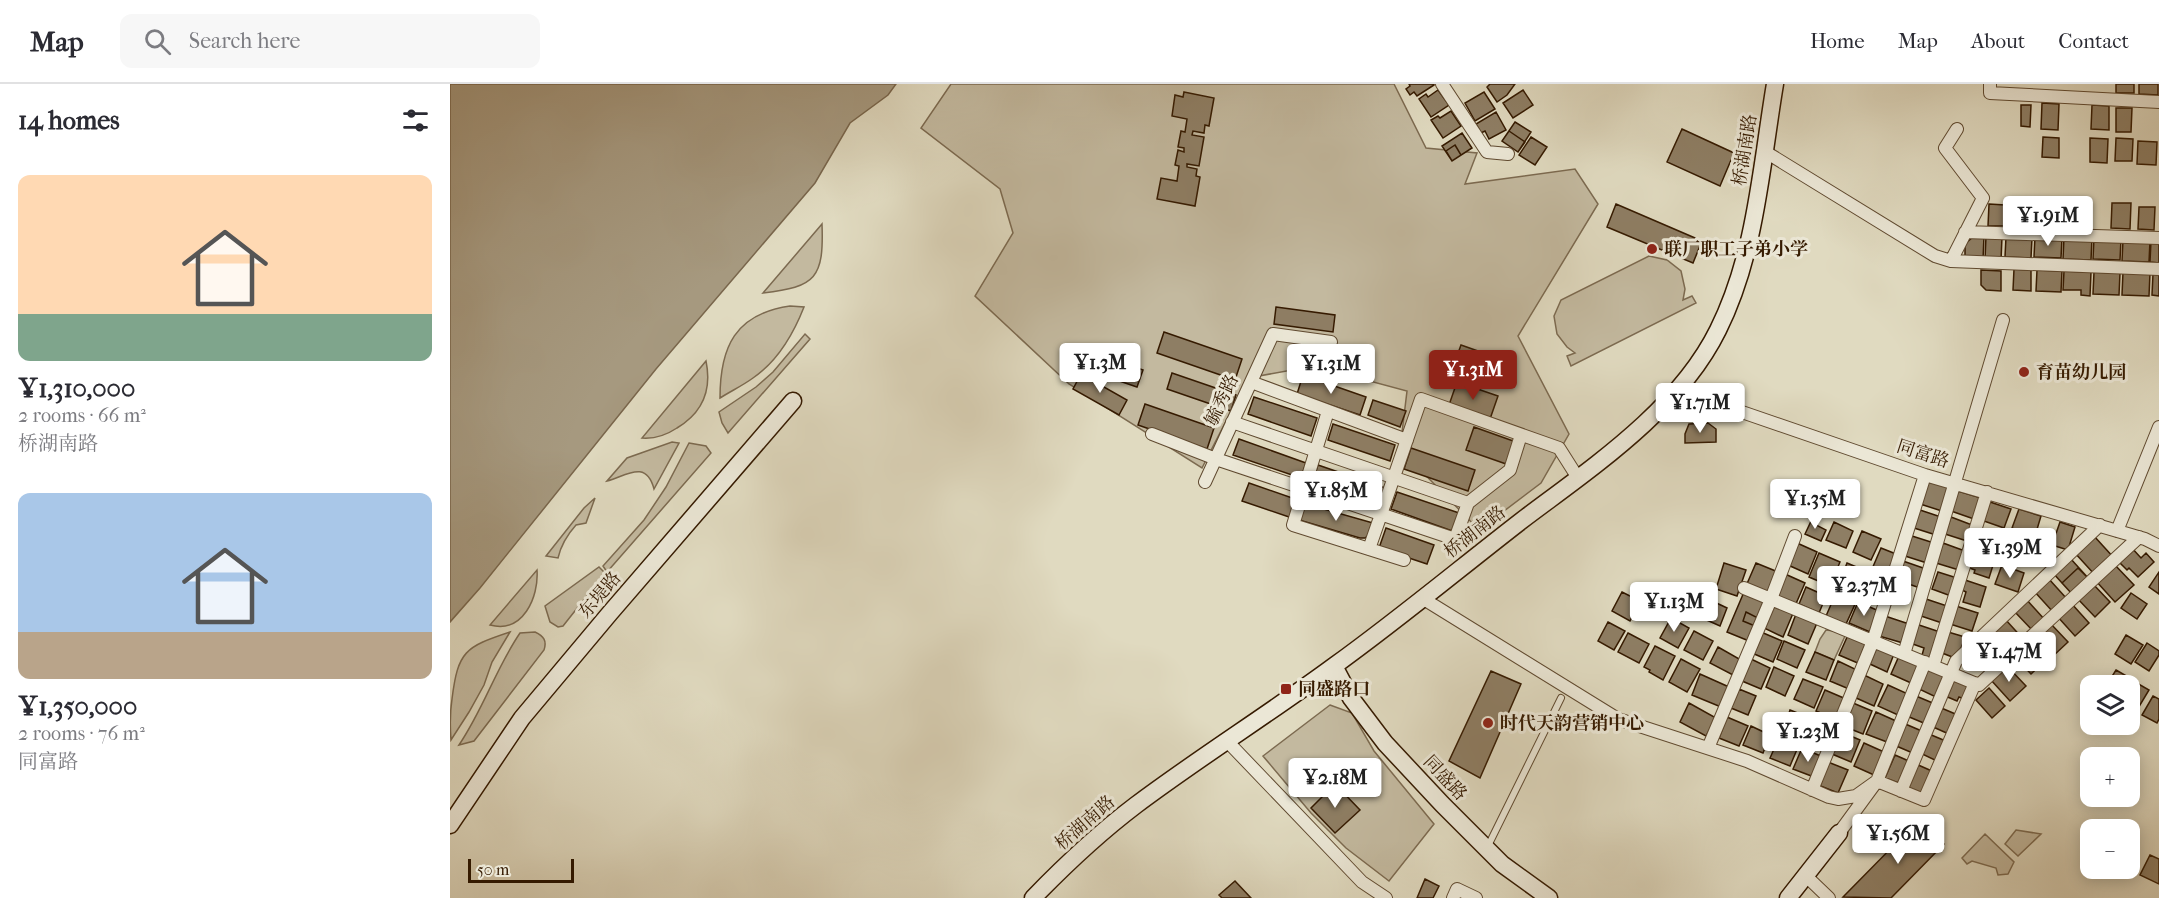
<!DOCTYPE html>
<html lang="en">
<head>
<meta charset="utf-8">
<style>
  body { margin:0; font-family:"IM FELL French Canon","Noto Serif SC",serif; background:#f7f7f7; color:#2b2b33; height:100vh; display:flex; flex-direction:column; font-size:22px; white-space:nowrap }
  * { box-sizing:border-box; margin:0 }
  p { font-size:20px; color:#7c7c81 }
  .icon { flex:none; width:33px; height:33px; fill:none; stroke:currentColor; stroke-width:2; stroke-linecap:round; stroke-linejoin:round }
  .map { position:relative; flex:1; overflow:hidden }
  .details { display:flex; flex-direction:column; background:#fff; width:450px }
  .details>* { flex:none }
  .controls { position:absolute; left:1630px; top:591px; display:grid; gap:12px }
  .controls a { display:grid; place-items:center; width:60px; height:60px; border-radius:12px; background:#fff; box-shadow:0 3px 15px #0003; font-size:30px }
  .scale { position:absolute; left:18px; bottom:15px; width:106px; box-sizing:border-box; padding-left:6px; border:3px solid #351a00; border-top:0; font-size:16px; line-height:21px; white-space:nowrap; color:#351a00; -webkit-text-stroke:4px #ebe7d6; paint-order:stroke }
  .price { position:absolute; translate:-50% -51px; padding:0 14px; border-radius:6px; background:#fff; color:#222; font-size:20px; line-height:39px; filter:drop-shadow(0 2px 3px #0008) }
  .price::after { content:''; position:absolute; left:50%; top:36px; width:18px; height:14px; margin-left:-9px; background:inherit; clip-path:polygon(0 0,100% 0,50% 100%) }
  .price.selected { background:#8f2418; color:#fff }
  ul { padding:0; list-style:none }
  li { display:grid; align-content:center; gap:12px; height:318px; padding:0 18px }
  li span { display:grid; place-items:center; height:186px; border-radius:12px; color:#555 }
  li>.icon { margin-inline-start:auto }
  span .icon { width:108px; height:108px; fill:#fffc; stroke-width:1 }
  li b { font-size:26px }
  h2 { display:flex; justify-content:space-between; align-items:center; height:72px; padding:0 18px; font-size:26px }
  header { display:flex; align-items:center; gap:36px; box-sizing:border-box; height:84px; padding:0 30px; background:#fff; border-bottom:2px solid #e1e1e2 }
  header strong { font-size:28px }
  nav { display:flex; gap:33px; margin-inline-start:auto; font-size:21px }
  .search { width:420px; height:54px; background:#f7f7f7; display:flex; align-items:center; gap:15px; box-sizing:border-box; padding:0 21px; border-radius:12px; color:#7c7c81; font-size:22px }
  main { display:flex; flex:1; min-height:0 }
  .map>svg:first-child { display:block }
  .green { fill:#c3b99f; stroke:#7c6a50; stroke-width:1.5 }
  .water { fill:#a6997f; stroke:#79664c; stroke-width:1.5 }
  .building { fill:#8e7e64; stroke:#351a00; stroke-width:1.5 }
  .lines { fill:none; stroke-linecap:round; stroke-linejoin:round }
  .lane-casing { stroke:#604a30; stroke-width:8 }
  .street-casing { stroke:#604a30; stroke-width:14 }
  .secondary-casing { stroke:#351a00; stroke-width:19 }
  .lane { stroke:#ebe7d6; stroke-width:6 }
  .street { stroke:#ebe7d6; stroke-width:12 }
  .secondary { stroke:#ebe7d6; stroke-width:16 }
  .poi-dot { fill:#8f2418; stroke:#ebe7d6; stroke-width:2 }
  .labels { text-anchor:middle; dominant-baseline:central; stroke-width:6; stroke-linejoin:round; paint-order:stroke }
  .street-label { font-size:18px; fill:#351a00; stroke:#ebe7d6 }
  .poi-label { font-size:18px; font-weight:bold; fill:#351a00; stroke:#ebe7d6; text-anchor:start }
</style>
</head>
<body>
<header>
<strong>Map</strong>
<div class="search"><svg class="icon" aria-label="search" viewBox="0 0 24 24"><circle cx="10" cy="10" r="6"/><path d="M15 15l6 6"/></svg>Search here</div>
<nav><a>Home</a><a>Map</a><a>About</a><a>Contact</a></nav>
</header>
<main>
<section class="details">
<h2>14 homes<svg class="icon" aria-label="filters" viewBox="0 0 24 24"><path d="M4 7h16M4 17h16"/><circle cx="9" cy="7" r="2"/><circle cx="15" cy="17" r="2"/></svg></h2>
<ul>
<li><span style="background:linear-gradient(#ffd9b3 75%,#7fa58c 0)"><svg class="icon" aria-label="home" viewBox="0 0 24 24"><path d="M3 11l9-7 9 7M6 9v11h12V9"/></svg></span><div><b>¥1,310,000</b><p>2 rooms · 66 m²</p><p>桥湖南路</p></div></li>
<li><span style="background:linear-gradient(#a9c7e8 75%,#b9a48a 0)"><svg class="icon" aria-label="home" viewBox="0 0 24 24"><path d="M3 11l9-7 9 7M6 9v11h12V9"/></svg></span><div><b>¥1,350,000</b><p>2 rooms · 76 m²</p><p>同富路</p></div></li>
</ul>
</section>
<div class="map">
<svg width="1709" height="814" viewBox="0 0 1709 814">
  <rect width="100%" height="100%" fill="#e0dac0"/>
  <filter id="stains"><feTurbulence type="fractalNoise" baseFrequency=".00333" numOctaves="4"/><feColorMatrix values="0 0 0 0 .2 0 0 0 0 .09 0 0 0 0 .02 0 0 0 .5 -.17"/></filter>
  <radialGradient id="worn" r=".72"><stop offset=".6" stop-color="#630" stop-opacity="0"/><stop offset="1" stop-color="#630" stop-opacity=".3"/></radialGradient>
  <path class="green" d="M501,0H944L976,64L1027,69L1015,100L1125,85L1148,120L1068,252L1119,350L1091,399L1029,446L950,365L957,307L864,282L798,294L752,384L619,300L525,212L563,149L550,105L471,44Z
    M372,140C374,194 366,203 313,209Z
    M1199,172L1217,176L1231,187L1235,205L1233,216L1242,212L1246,219L1121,282L1117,272L1125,269L1117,263L1107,250L1104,232L1111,216Z
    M340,222L354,223C343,251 328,277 303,294C292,302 281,307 270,314C270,263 285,230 340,222Z
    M355,250L360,255L278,349L272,339L269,328L306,303L323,288Z
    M256,277C262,306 252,329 227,344C215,352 205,355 192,354Z
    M222,358L229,359L204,405C196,375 176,392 157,397L177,374Z
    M239,359L256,362L261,369L157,488L153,482L194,436L216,403Z
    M145,414L136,439L126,441C117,451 111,461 108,474L96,472L134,424Z
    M149,483L155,489L113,542L108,543L100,538L95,522Z
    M87,486C89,513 73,550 40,541Z
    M1376,546L1392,548L1395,552L1384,576L1365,568L1370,555Z
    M60,548L42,578L34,601L19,628L1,656C0,643 0,628 2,615C8,567 15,563 60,548Z
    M85,548C94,552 97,557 94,566L24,657L9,661C34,624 46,584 70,549Z
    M880,621L902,629L924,667L984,740L939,797L896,764L861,729L813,672Z
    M1566,746L1591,750L1568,772L1555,760Z
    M1535,750L1564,778L1558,790L1548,791L1546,784L1522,777L1517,780L1512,774Z"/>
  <path class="water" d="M0,0H446L438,11L400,39L365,99L206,285L30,504L0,538Z"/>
  <path class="building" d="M959,0H984V1L967,12L964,8L960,11L956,5L960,2Z
    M1040,0H1065L1057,11L1047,18L1037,3Z
    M1666,0H1684V9H1666Z
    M1689,0H1708V11L1689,10Z
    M988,6L999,21L981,33L969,15L976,10L978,13Z
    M1073,6L1083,21L1063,34L1053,19Z
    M734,8L764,14L759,42L755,41L754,49L743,47L742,51L754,53L749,82L737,80V83L747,85L746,92L750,93L745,122L707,115L711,94L727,97L729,82L725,81L728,66L734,68V64L728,63L731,47L735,48L737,35L722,32L725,11L733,13Z
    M1034,8L1045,25L1025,37L1015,19Z
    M1592,19L1609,20L1608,46L1591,45Z
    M1571,21H1581L1580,43L1571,42Z
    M1642,21L1659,22V46L1641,45Z
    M1666,24H1682L1681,48H1666Z
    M1001,27L1011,42L993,54L981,36L988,32L990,34Z
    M1046,28L1056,46L1039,55L1035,47L1031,49L1026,40Z
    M1065,38L1081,48L1068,68L1052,57Z
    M1232,45L1284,69L1270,102L1217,78Z
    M1059,47L1075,58L1068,68L1052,57Z
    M1012,49L1022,64L1002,77L992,62Z
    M1081,53L1097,63L1085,81L1069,71Z
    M1593,53L1609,54V74L1592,73Z
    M1640,54L1658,55L1657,79L1640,78Z
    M1666,54L1683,55L1682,77H1665Z
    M1688,57L1707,58L1706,81L1687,80Z
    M1005,61L1011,71L1002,77L996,67Z
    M1662,119H1681L1680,145L1661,144Z
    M1166,120L1252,157L1243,179L1157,143Z
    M1539,120L1555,121L1554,142H1538Z
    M1557,121L1573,122L1572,143L1556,142Z
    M1689,123H1705L1704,146L1688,145Z
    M1585,124L1612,125L1611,148L1585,147Z
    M1617,124L1641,125L1640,149L1616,148Z
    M1524,152H1534L1533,176L1515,175V160Z
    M1536,152L1552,153L1551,177L1535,176Z
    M1585,152L1612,154L1611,174L1584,173Z
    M1556,153L1582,154L1581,174L1555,173Z
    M1614,153L1642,154L1641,176L1613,175Z
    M1644,154L1671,155L1670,176L1643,175Z
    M1673,156L1700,157L1699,178L1672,177Z
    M1701,157L1709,158V179L1700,178Z
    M1564,185L1581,186V207L1563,206Z
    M1531,186L1551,187V207L1536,206L1531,201Z
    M1587,186L1612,187L1611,208L1586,207Z
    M1614,187L1641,188L1640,212L1631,211V206H1613Z
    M1644,188L1670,189L1669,211L1643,210Z
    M1673,188L1700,189L1699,212L1672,211Z
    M1703,190H1709V212L1702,211Z
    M826,223L885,231L883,248L824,240Z
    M714,248L792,275L785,296L707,269Z
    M1011,261L1062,279L1055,301L1003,283Z
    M658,274L693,286L687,303L652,291Z
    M722,289L786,311L781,327L717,305Z
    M631,290L677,316L669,331L623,305Z
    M853,291L916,313L910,331L847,310Z
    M1007,298L1048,312L1040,335L999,321Z
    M804,313L867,334L861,352L798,330Z
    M923,316L956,327L950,343L918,331Z
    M695,320L764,344L757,365L688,341Z
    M1258,339L1266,345V358L1235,359V350L1239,340Z
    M883,340L945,361L940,377L878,356Z
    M1024,343L1066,358L1059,381L1016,366Z
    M789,355L856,379L851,394L783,371Z
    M961,364L1025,386L1018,407L954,385Z
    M868,381L935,404L930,419L863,396Z
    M1478,396L1500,404L1492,427L1470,420Z
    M799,399L848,416L842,434L792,417Z
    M1508,407L1531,414L1524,435L1501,427Z
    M947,408L1012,430L1005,448L941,425Z
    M1540,418L1561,425L1554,444L1534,437Z
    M856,420L923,439L920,450L915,454H910L849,436L852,424Z
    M1569,425L1591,432L1585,452L1562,444Z
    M1470,426L1491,433L1486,451L1464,444Z
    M1363,433L1369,435L1366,441L1376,446L1371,457L1355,450Z
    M1501,433L1522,441L1517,457L1495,450Z
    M1384,438L1403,447L1396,464L1376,456Z
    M1610,438L1625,443L1618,466L1602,461Z
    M936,444L984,461L977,480L929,464Z
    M1530,444L1551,453L1546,469L1524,462Z
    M1412,447L1431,455L1421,476L1403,468Z
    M1462,452L1484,459L1477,479L1455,472Z
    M1644,452L1664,474L1645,491L1625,469Z
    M1559,453L1583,461L1577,480L1553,472Z
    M1347,459L1367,468L1358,490L1338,481Z
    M1493,459L1515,467L1509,486L1486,479Z
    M1587,459L1604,465L1598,483L1581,477Z
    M1681,463L1691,474L1696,469L1704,478L1688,493L1679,484L1677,486L1667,476Z
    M1431,464L1446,470L1437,491L1422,485Z
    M1369,469L1390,478L1380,502L1359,493Z
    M1520,472L1544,478L1539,494L1524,489L1525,486L1517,483Z
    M1620,474L1639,495L1622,510L1603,489Z
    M1453,477L1476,485L1470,504L1447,496Z
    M1274,479L1296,486L1287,512L1266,505Z
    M1306,479L1328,488L1318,511L1296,502Z
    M1397,479L1418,488L1409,508L1389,500Z
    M1664,480L1684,501L1665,518L1646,497Z
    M1552,481L1574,489L1568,508L1545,500Z
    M1628,484L1639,495L1622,510L1612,499Z
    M1421,488L1438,495L1428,518L1417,513L1419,509L1413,507Z
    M1488,488L1507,494L1501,512L1482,505Z
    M1709,488V510L1699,503Z
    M1335,490L1355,499L1345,522L1325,513Z
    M1598,494L1617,515L1603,528L1584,507Z
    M1515,496L1536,503L1530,523L1513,518L1516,508L1512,506Z
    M1643,500L1660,518L1645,533L1627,514Z
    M1238,503L1254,511L1244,530L1228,521Z
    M1356,503L1376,512L1369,529L1349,520Z
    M1172,508L1190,517L1180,537L1162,527Z
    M1294,508L1316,517L1299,557L1277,548Z
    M1386,509L1406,518L1396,540L1376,532Z
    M1681,509L1697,520L1687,535L1671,524Z
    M1258,515L1277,524L1270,542L1250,533Z
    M1476,515L1497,522L1492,539L1471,532Z
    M1576,515L1595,536L1583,547L1564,527Z
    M1408,518L1429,527L1420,548L1399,539Z
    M1325,519L1344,527L1333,553L1314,544Z
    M1621,519L1639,539L1625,552L1607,532Z
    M1506,522L1528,529L1522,547L1500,540Z
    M1296,528L1308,534L1305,542L1293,537Z
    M1346,530L1367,539L1358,560L1338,551Z
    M1435,532L1459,540L1453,559L1429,552Z
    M1221,534L1239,544L1228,564L1210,554Z
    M1555,535L1574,556L1560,569L1541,548Z
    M1158,538L1175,547L1164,566L1148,557Z
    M1600,539L1618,558L1602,573L1584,554Z
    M1466,540L1490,548L1481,578L1471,575L1474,564L1460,559Z
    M1244,547L1263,557L1253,576L1234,566Z
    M1311,548L1332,557L1323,578L1302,569Z
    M1498,548L1515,553L1509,570L1505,574L1492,569Z
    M1178,549L1199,560L1189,579L1168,568Z
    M1398,551L1418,560L1410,580L1389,571Z
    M1676,551L1693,561L1681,580L1665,570Z
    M1534,554L1547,568L1531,582L1519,569Z
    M1534,554L1553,575L1538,590L1519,569Z
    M1334,557L1355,566L1347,584L1327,575Z
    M1697,559L1709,567V571L1699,587L1685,578Z
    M1580,560L1595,577L1581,590L1565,573Z
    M1205,562L1225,572L1213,596L1199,588L1200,586L1194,583Z
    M1427,562L1444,570L1437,588L1420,580Z
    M1268,563L1291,576L1283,591L1260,579Z
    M1365,568L1384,576L1376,596L1356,588Z
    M1534,568L1540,574L1531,582L1526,576Z
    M1449,572L1469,580L1461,599L1441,590Z
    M1231,575L1250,585L1237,608L1219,598Z
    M1301,575L1320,584L1311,605L1292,597Z
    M1388,577L1407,586L1399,605L1380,597Z
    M1557,582L1576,602L1560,617L1541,596Z
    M1324,583L1344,592L1335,612L1316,603Z
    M1478,585L1497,592L1488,614L1469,605Z
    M1666,586L1680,594L1676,602H1656Z
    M1041,587L1071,600L1030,694L999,677Z
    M1250,590L1279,603L1271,623L1242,611Z
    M1414,591L1433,600L1424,622L1404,613Z
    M1501,593L1520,601L1514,615L1509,613L1507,617L1493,611Z
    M1353,595L1373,603L1364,624L1344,615Z
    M1685,598L1699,606L1687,626L1680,622V606Z
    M1438,601L1458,610L1448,631L1428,622Z
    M1539,604L1555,622L1542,634L1526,616Z
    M1289,605L1306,612L1298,631L1281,624Z
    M1375,606L1396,615L1387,636L1366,627Z
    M1466,612L1485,620L1476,640L1457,632Z
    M1703,612L1709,615V635L1707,639L1692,631Z
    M1239,619L1266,634L1256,652L1230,638Z
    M1403,619L1422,627L1413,650L1393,642Z
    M1489,623L1510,632L1501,651L1481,642Z
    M1340,626L1360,634L1352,653L1345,650L1344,653L1333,648Z
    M1426,628L1446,637L1437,658L1416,650Z
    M1277,633L1298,642L1289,662L1269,654Z
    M1364,636L1383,644L1374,667L1354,659Z
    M1453,639L1474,648L1465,670L1444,661Z
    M1301,642L1320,651L1313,669L1293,661Z
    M1391,648L1410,656L1401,678L1382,670Z
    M1479,650L1498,658L1489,678L1470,669Z
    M1329,654L1348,663L1340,682L1320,674Z
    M1414,659L1434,668L1424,691L1404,682Z
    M1352,664L1373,673L1364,693L1343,685Z
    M1445,671L1461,678L1451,700L1435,694Z
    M1378,678L1398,686L1388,709L1368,701Z
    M1466,680L1484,688L1474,711L1456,703Z
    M885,700L910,726L885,749L861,724Z
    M1473,739L1494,760L1441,814L1393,813L1455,750L1459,754Z
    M1700,771L1709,775V800L1690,791Z
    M975,795L989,802L983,814H967Z
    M785,797L801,814H772L769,811Z"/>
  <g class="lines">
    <g class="lane-casing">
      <path id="lane" d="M1037,764L1111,614"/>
    </g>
    <g class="street-casing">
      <path id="street" d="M992,0L1037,68L1058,70
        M1540,0V9L1709,18
        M1314,67L1485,172L1501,177L1709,185
        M1515,148L1709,154
        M1501,177L1533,114L1495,64L1507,45
        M801,298L957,356
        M1228,306L1475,391L1695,455L1709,462
        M878,327L843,441L954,476
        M782,338L1018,419
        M702,350L766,375L1005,455L1018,419L1060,386L1071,351
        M755,398L823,250L881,258
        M1667,447L1709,343
        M919,465L971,315L1109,364L1128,394
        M1294,504L1529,601L1689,453
        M972,514L1168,635L1297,677L1379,713L1388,715L1406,712L1427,697L1474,716L1525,599
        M1454,570L1553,236
        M1483,582L1537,408
        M777,657L912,798L936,814
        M1258,664L1321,515L1345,452
        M1362,706L1423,557L1475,391
        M1451,707L1506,577L1650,441
        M1389,749L1427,697L1475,578
        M1355,791L1379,814
        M1003,814L1007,805L1026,814"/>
    </g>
    <g class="secondary-casing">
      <path id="secondary" d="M884,582L901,614L935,659L992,720L1052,780L1099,814
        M0,741L72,634L160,529L343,317
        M583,814C615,781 649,749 686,721C750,673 819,630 884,582C948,536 1009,485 1071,437C1141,384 1228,327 1268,246C1306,170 1311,83 1325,0
        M1338,814L1389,749"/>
    </g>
    <use href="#lane" class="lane"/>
    <use href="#street" class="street"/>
    <use href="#secondary" class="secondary"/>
  </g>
  <g class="poi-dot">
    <circle cx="1202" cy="165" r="6"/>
    <circle cx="1574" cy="288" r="6"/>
    <rect x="830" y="599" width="12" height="12" rx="3"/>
    <circle cx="1038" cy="639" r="6"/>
  </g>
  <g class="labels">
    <g class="street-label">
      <text transform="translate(1295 66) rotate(-81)">桥湖南路</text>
      <text transform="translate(772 316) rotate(-65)">毓秀路</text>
      <text transform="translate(1473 370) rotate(18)">同富路</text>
      <text transform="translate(1025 448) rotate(-38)">桥湖南路</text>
      <text transform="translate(150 511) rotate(-50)">东堤路</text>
      <text transform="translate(995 694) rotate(47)">同盛路</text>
      <text transform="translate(635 739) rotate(-41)">桥湖南路</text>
    </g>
    <g class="poi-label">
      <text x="1214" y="165">联厂职工子弟小学</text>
      <text x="1586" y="288">育苗幼儿园</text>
      <text x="848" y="605">同盛路口</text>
      <text x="1050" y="639">时代天韵营销中心</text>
    </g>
  </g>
  <rect width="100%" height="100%" filter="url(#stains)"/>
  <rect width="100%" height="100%" fill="url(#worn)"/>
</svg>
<div class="controls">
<a><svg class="icon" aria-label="layers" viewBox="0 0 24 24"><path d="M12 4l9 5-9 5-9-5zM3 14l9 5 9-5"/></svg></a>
<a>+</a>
<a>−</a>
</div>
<div class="scale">50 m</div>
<b class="price" style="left:1598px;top:163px">¥1.91M</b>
<b class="price" style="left:650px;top:310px">¥1.3M</b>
<b class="price" style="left:881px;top:311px">¥1.31M</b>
<b class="price selected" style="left:1023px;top:317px">¥1.31M</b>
<b class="price" style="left:1250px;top:350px">¥1.71M</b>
<b class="price" style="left:886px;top:438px">¥1.85M</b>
<b class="price" style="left:1365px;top:446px">¥1.35M</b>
<b class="price" style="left:1560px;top:495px">¥1.39M</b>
<b class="price" style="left:1414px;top:533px">¥2.37M</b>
<b class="price" style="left:1224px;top:549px">¥1.13M</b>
<b class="price" style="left:1559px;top:599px">¥1.47M</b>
<b class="price" style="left:1358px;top:679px">¥1.23M</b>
<b class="price" style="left:885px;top:725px">¥2.18M</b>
<b class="price" style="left:1448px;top:781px">¥1.56M</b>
</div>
</main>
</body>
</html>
